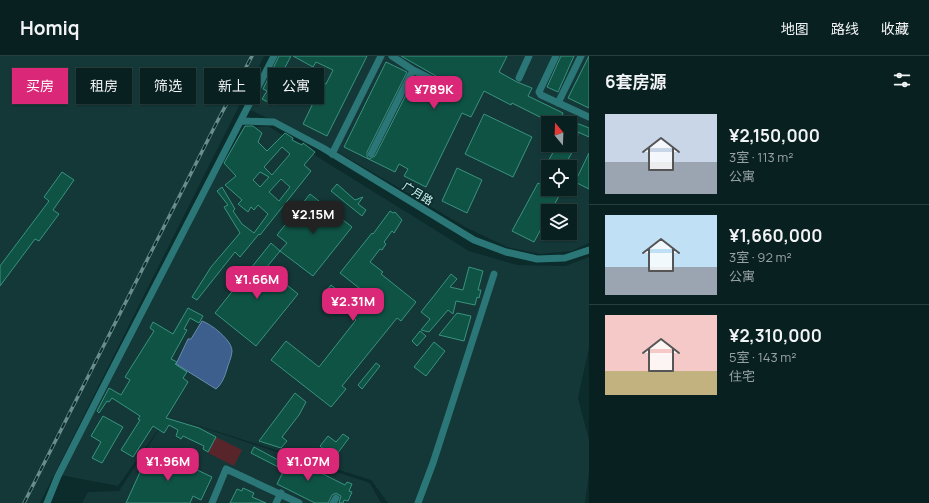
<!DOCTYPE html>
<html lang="zh">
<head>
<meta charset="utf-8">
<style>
  body { margin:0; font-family:Manrope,"Noto Sans SC",sans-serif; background:#122829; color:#f1f3f6; height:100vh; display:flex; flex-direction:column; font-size:15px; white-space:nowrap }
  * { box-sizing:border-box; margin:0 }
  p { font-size:13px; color:#99a3a5 }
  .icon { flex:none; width:22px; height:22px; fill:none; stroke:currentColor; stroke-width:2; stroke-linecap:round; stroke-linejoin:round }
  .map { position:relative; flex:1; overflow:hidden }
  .sheet { display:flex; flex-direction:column; background:#092020; width:340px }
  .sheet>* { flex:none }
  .guide { position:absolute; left:12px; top:12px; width:380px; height:36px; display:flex; gap:8px }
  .needle { width:26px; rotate:341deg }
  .fabs { position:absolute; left:541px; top:60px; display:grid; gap:8px }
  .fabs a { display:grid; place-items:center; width:36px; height:36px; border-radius:0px; background:#092020; box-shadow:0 1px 3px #0004,0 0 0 1px #293e3e; font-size:20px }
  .price { position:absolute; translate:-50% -34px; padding:0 9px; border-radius:8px; background:#db2777; color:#fff; font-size:13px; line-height:26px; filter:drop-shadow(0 1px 2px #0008) }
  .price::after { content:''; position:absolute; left:50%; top:24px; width:12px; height:9px; margin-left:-6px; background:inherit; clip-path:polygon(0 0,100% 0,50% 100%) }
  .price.current { background:#222; color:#fff }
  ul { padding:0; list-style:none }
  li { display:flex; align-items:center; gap:12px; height:100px; padding:0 16px }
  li+li { border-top:1px solid #293e3e }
  li span { display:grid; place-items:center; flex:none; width:112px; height:80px; border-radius:0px; color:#555 }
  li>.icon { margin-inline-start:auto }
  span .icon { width:48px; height:48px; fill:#fffc; stroke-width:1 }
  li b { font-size:17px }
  h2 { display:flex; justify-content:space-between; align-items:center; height:48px; padding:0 16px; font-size:17px }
  .pill { padding:0 14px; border-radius:0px; background:#092020; box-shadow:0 1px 3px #0004,0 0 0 1px #293e3e; font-size:14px; line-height:36px }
  .pill.current { background:#db2777; color:#fff }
  header { display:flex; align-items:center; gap:24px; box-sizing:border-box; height:56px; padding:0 20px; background:#092020; border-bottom:1px solid #293e3e }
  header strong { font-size:19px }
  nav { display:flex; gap:22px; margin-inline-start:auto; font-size:14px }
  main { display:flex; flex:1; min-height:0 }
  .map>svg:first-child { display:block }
  .built { fill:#143737; fill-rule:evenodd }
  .green { fill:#58252a }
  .water { fill:#3c5f8e; stroke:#678dae }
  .building { fill:#0f5345; stroke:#39937f; fill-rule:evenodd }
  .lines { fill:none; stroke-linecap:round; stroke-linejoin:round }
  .minor { stroke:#2b7677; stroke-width:7 }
  .rail-casing { stroke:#688d8d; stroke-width:3.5 }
  .rail { stroke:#0c2b2b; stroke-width:2; stroke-dasharray:6; stroke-linecap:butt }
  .labels { text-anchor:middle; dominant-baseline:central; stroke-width:3; stroke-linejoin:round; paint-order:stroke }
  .street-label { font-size:11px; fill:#ccf8f8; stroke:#0c2b2b }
</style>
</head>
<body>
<header>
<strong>Homiq</strong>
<nav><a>地图</a><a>路线</a><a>收藏</a></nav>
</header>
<main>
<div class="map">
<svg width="589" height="447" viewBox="0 0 589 447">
  <rect width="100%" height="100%" fill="#0c2b2b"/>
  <path class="built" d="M0,0H264L40,447H0Z
    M275,0H589V187L572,195L540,198L507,191L467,172L336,95L248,53ZM548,67H570V89H548ZM548,111H570V133H548ZM548,155H570V177H548Z
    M268,70L469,195L517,209L565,210L589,201V292L578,342L589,384V417L585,447H388L371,424L168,360L370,427L381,447H82L88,436L119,435L166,363L118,430L60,419L169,205L242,73Z"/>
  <path class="green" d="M216,381L242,394L234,410L208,397Z"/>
  <path class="water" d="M202,265C211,268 232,284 232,295C232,301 228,308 227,313C225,320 222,328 216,333L176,308L188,283H191Z"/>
  <path class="building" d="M279,0H291L270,40L276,43L274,49L262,43L267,35L263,33Z
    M293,0H367L327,80L303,68L316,41L303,35L310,22L326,28L333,14L316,6L313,11Z
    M401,0H507L499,16L517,26L532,32L528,40L563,57L558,67H552L512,47L511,49L484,35L471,61L462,57L426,131L404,120L408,113L399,108L395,116L344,91L386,6L407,16L367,96V100L369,103L375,100L415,21L431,29L437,27L438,23L436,20Z
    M561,0H574L558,36L547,31Z
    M589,0V52L568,42Z
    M484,58L532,81L513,121L465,98Z
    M575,68H579L589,72V81L578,76L577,87L564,111H545L557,89H570V73Z
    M245,70H253L262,77L258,86L267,95L285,77L293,82L292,84L302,89L303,87L315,96L304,109L311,115L260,179L259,178L240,201L235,196L197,244L192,241L211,211L240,177L224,151L228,149L217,135L222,131L235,153L233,155L242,168L254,177L268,158L258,149L254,154L251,151L248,156L238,148L242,144L225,129L236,120L224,107ZM282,91L290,98L272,119L264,111ZM260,116L269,121L260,131L253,124ZM281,123L290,131L279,145L269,136Z
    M589,97V133L575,126Z
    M457,112L482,124L467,157L442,145Z
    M62,116L74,124L53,154L59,158L39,185L35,183L0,230V210L49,145L44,141Z
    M538,127L560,138L551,155H548V160L534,186L512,175Z
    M337,128L355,144L363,141L358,148L366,154L362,160L331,135Z
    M310,138L352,171L313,220L280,195L287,187L277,179Z
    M390,155L393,157L395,156L402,164L394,177L392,175L384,186L386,188L382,194L380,193L370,206L383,216L381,218L416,246L401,265L397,262L342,330L346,333L331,351L271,304L286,285L319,311L356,264L324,238L331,229L363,255L373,243L340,217L372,177L373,178Z
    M271,187L280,195L266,212L298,238L256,290L215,257Z
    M469,211L483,215L478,234H481L479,242L477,241L475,249L456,245L453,258L448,254L429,276L421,274L430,263L421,256L433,241L451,218L457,223L450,231L463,234Z
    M188,252L203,260L199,267L190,262L184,273L187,274L171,303L177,306L175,308L187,316L183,322L188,326L166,362L199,372L216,381L208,396L203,393L204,390L183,380L181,383L176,380L178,374L169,369L164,377L153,370L133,401L121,394L140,364L138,363L140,360L112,342L109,346L107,345L99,357L97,355L109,332L121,339L130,324L125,321L154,275L150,272L153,266L173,278Z
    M457,257L471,260L464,285L439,279Z
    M420,275L426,280L417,290L412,285Z
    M434,286L445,295L426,320L414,311Z
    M376,307L380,310L362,333L358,329Z
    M295,337L306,346L299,359L282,381L287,385L281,392L259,385Z
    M103,360L123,371L102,407L92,402L101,386L91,380Z
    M343,378L349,382L334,402L320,390L328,380L336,386Z
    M254,391L306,419L309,411L345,429L347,426L352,428L349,435L352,436L348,445L344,444L343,447H339L341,440L336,437L332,439L328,447H315L277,428L284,414L251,397Z
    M151,392L212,421L201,444L193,440L190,447H126Z
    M243,432L254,437L252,441L266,447H230L237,433L242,435Z"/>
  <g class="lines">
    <path class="minor" d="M392,0L413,14L433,24
      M556,0L539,36L541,39L589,61
      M519,22L529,0
      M558,47L581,0
      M242,65L274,66L323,92L474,184L506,196L537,203L565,202L589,194
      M332,98L381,0
      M371,98L413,14
      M47,447L58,420L108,322L274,0
      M212,447L226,413L299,447
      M276,447L281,437
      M333,447L336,442
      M418,447L433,407L494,218"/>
    <g class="rail-casing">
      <path id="rail" d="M24,447L217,66L252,0"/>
    </g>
    <use href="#rail" class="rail"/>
  </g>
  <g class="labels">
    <g class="street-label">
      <text transform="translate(418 137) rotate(31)">广月路</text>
    </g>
  </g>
</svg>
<div class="fabs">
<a><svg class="needle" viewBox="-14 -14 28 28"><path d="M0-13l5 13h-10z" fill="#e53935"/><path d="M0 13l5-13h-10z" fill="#99a3a5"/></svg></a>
<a><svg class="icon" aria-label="locate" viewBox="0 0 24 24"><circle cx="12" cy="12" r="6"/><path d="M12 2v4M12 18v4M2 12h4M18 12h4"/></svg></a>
<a><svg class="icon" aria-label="layers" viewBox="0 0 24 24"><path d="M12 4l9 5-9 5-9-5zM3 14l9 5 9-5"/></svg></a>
</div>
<b class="price" style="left:434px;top:54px">¥789K</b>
<b class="price current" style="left:313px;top:179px">¥2.15M</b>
<b class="price" style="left:257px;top:244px">¥1.66M</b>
<b class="price" style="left:353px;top:266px">¥2.31M</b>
<b class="price" style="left:168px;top:426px">¥1.96M</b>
<b class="price" style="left:308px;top:426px">¥1.07M</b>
<div class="guide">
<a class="pill current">买房</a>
<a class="pill">租房</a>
<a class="pill">筛选</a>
<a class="pill">新上</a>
<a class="pill">公寓</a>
</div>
</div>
<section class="sheet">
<h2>6套房源<svg class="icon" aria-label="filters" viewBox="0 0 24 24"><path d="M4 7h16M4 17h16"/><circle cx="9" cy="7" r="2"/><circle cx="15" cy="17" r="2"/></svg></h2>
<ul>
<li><span style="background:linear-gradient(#c9d6e8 60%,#9aa5b1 0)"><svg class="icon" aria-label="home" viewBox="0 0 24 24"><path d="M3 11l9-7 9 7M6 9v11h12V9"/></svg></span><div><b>¥2,150,000</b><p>3室 · 113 m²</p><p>公寓</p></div></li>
<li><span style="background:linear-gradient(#bfe0f5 65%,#9aa5b1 0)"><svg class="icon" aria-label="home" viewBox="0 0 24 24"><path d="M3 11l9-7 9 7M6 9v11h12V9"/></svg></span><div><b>¥1,660,000</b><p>3室 · 92 m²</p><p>公寓</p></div></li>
<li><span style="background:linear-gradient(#f6c9c9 70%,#c2b280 0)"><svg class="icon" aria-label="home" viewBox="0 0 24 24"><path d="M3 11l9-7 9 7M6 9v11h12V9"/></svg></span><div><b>¥2,310,000</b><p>5室 · 143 m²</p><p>住宅</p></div></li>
</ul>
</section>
</main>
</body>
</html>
